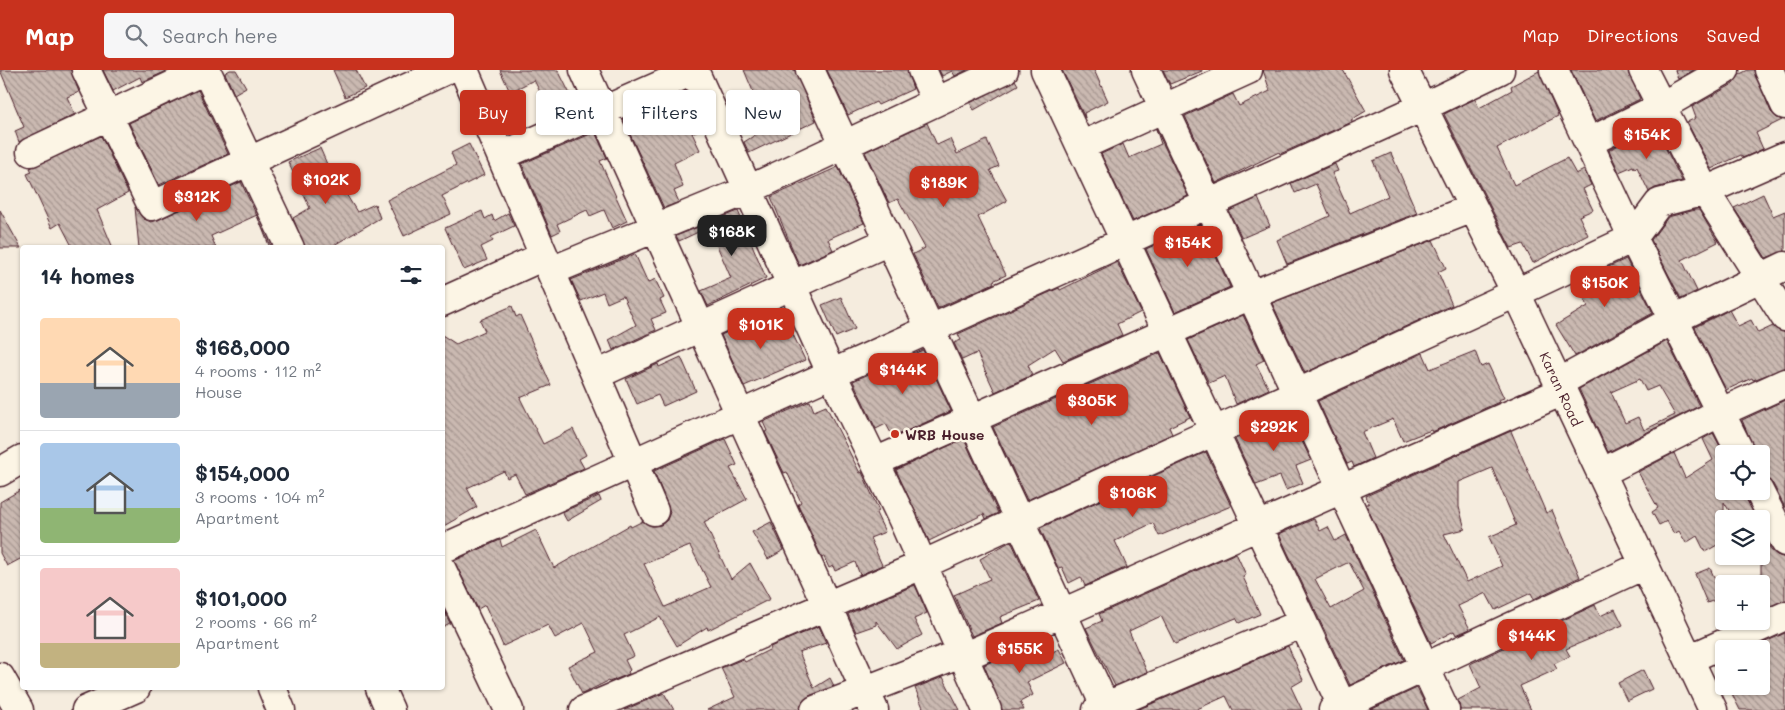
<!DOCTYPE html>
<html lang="en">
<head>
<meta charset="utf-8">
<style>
  body { margin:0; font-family:Mali,sans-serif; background:#f6f6f7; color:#1f2937; height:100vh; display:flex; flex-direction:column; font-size:19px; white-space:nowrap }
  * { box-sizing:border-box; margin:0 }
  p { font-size:16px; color:#747a83 }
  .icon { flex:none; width:28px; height:28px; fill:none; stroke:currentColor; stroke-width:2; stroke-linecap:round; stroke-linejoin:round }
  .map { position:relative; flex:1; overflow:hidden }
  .drawer { position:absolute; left:20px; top:175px; width:425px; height:445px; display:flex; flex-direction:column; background:#fff; border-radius:5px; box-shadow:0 1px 4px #0004 }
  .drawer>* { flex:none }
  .banner { position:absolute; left:460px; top:20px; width:475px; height:45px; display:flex; gap:10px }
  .buttons { position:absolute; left:1715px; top:375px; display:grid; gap:10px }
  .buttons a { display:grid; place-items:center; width:55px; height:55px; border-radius:5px; background:#fff; box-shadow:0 1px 4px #0004; font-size:25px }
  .price { position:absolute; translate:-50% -42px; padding:0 11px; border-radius:10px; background:#c8321e; color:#fff; font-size:16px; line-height:32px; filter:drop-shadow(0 1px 2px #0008) }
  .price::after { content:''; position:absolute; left:50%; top:30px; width:15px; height:11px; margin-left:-8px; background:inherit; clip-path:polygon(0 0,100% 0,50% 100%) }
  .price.selected { background:#222; color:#fff }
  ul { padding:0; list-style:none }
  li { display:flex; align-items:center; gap:15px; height:125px; padding:0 20px }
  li+li { border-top:1px solid #e0e1e3 }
  li span { display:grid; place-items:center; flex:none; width:140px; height:100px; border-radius:5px; color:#555 }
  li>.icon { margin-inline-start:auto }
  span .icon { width:60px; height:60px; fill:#fffc; stroke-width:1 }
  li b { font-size:21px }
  h2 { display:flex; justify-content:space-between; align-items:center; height:60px; padding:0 20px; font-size:21px }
  .tag { padding:0 18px; border-radius:5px; background:#fff; box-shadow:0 1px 4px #0004; font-size:18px; line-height:45px }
  .tag.selected { background:#c8321e; color:#fff }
  header { display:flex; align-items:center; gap:30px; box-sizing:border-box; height:70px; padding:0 25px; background:#c8321e; color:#fff }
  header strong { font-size:24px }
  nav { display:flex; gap:28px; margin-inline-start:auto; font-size:18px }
  .search { width:350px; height:45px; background:#f6f6f7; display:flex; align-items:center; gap:12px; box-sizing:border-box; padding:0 18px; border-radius:5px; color:#747a83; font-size:19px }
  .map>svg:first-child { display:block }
  .building { fill:url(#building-back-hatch); stroke:#4a1f2b; fill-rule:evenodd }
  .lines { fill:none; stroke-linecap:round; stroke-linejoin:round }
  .minor-casing { stroke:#4a1f2b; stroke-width:31 }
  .minor { stroke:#fcf5e5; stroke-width:28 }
  .poi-dot { fill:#c8321e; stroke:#fcf5e5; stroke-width:2 }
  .labels { text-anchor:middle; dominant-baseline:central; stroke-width:5; stroke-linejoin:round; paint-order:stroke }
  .street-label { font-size:14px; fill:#4a1f2b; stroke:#fcf5e5 }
  .poi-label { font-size:14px; font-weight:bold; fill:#4a1f2b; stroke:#fcf5e5; text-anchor:start }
</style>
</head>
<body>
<header>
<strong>Map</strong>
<div class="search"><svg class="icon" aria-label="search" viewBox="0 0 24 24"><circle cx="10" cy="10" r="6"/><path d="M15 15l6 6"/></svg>Search here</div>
<nav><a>Map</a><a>Directions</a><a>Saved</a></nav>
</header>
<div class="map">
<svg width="1785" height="640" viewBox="0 0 1785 640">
  <defs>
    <pattern id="building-back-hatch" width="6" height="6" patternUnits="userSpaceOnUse" patternTransform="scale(1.25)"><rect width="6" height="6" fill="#cab9b1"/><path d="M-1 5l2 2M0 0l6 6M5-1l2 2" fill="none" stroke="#a69690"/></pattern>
  </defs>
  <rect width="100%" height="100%" fill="#f5ecde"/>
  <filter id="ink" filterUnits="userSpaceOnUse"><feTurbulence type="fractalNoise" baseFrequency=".02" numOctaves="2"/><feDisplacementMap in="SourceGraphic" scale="10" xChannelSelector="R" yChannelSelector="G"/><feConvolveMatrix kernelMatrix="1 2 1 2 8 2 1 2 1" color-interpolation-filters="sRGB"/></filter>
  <g filter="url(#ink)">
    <path class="building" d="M0,0H71L79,22L67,27L75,44L19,72L15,61L24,57Z
      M103,0H167V1L142,12L140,7L113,21Z
      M230,0H236L246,17L234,24L225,3Z
      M333,0H356L365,18L345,27Z
      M500,0H558L576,36L552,46L534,10L510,22Z
      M744,0H795L816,51L749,83L744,72L768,57Z
      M827,0H907L913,19L878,35L876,32L848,45Z
      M939,0H967L955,6L952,1L942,6Z
      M1062,0H1094L1108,31L1084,43L1085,48Z
      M1163,0H1202V1L1170,14Z
      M1263,0H1343L1366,41L1351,50L1352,52L1280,84L1279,82L1216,113L1185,46L1233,24L1239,36L1270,21Z
      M1571,0H1628L1640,29L1595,51Z
      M1675,0H1694L1678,9Z
      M1748,0H1754L1771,42L1776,47L1782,50L1756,63L1763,79L1743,88L1741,85L1711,99L1687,52L1696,48L1692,37L1733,14L1740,4Z
      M1539,1L1558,46L1497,78L1514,115L1567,88L1576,104L1584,100L1591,115L1583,119L1593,140L1579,146L1588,165L1533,193L1523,174L1511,178L1444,44L1475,29L1479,38L1512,20L1511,16Z
      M1015,10L1018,15L974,40L970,33Z
      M198,20L228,84L159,115L129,53Z
      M686,21L703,58L692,63L700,80L674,93L683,117L674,121L679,132L664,138L623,49Z
      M927,53L937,75L950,69L957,84L987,70L999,96L990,100L1007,131L978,147L1006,205L993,211L994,213L938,238L913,184L925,178L898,129L889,133L865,82Z
      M1655,57L1682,111L1655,118L1649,122L1637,97L1634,98L1633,96L1619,102L1609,80Z
      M1156,59L1188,126L1133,151L1101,84L1123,74L1129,88L1161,74Z
      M595,62L607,88L600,91L627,151L612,158L604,140L590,146L587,140L557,154L560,161L552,165L522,94Z
      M101,66L128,123L97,140L113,178H73L60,153L52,158L27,104L32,102L30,98Z
      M469,74L484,105L442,126L451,144L404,166L387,130L456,95L451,83Z
      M320,78L339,122L343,119L357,142L375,134L380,148L329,178H305L293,148L310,138L288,92Z
      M1391,83L1417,143L1287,194L1277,170L1330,146L1316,114L1295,123L1291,113L1335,94L1338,101L1332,103L1350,143L1388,126L1373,91Z
      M838,97L864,153L828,169L833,180L799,195L771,127Z
      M241,112L272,178H270L257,145L211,166L216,178H139L135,137L144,149L151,152L158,150Z
      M1763,124L1773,146L1785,141V181L1766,188L1734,138Z
      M1258,128L1270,156L1242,168L1229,141Z
      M0,140L21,178H0Z
      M1695,140H1699L1718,172L1682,190L1697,221L1681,229L1651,170L1668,147Z
      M482,141L485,149L492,145L494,151L508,143L514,156L491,167L493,171L481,177L487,190L464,200L445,158Z
      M738,141L766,208L708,236L701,221L731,208L709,157L679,171L676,166Z
      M1201,154L1230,217L1175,242L1146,179Z
      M1433,170L1446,198L1438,202L1452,235L1305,303L1272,233Z
      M635,184L648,213L655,209L664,228L660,230L666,243L651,249L656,260L613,280L609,270L636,255L623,226L607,233L603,222L581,231L571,210Z
      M1626,189L1653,243L1575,286L1556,255L1588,236L1576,212Z
      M1117,192L1141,242L1117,254L1122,265L1063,291L1055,278L1028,295L1032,305L995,322L977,283L962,290L954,273L961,270L958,264L1059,218L1060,220Z
      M841,227L855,259L836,267L822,235Z
      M512,236L516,247L520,245L551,315L520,328L543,374L573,359L586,385L579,389L584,398L525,424L515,404L507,408L504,401L467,418L477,437L442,457V265L456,274L485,261L480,250Z
      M1729,240L1738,256L1751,250L1758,263L1773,256L1785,263V298L1753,310L1752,308L1726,320L1695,257Z
      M767,244L776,262L789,256L805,290L744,316L721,265Z
      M1243,245L1264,290L1256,294L1269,319L1236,334L1225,306L1209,313L1188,270Z
      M1667,271L1699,336L1608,382L1579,319ZM1640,309L1646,321L1658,316L1675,345L1644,360L1638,347L1625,353L1611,322Z
      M923,280L951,341L893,367L886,354L876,359L853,311Z
      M1475,281L1481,297L1488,294L1504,328L1498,330L1499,332L1432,362L1431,360L1403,371L1393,349L1362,362L1373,388L1354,397L1352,392L1347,394L1318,331L1423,283L1430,299Z
      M1160,283L1190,347L1169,357L1172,364L1027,430L993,357Z
      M681,287L696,321L663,336L658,325L637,334L626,309L658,294L659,297Z
      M1785,330V438L1773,414L1761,406V384H1756L1742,350Z
      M810,331L814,341L826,336L860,403L862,402L879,441L876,443L885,462L870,468L882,495L860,505L855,492L835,501L833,496L829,498L824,487L822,488L798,434L801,432L787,402L784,403L765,362L767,361L763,352Z
      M1289,344L1311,390L1296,396L1303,413L1286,420L1280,406L1256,415L1235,369Z
      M1511,361L1546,443L1552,440L1580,507L1534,529L1531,523L1495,540L1486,523L1458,536L1470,559L1456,565L1454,561L1431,573L1366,435L1369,433L1366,426ZM1492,398L1516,455L1489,467L1502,496L1467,512L1444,464L1465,459L1459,437V412Z
      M1713,363L1724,384V421H1744L1756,449H1734L1724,432V471L1705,482L1697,466L1686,473L1679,461L1674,464L1667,451L1659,455L1652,442L1658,438L1638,402L1674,383L1685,408L1713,390L1703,369Z
      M725,369L737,395L730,398L747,429L704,452L731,509L750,493L770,529L708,560L707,557L677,576L660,547L624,565L634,586L625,590L630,600L628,602L629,604L609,612L608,611L582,624L568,596L598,582L584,553L555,568L548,555L503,576L485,535L478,539L454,491L500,470L502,477L536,460L554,498L630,455L631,457L643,451L652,456L661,455L667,450L670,442L654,401ZM690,476L711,517L665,537L644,494Z
      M964,369L998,443L986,449L984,444L929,471L896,400Z
      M1206,382L1231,436L1159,466L1153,453L1115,471L1127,497L1085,516L1081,507L1069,513L1062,497L1058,498L1040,458Z
      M22,419V488L7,496L0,483V432Z
      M599,426L601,431L567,451L562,442Z
      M1314,449L1320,461L1328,457L1335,471L1346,465L1404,590L1350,615L1279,464ZM1349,492L1364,521L1331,539L1315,509Z
      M771,452L784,480L768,489L752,462Z
      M1761,460L1771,480L1777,485L1785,488V531L1761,540Z
      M1011,471L1039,531L1000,547L1002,553L972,566L954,525L990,509L980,489Z
      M1236,483L1246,505L1243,507L1260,544L1239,553L1236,548L1175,574L1161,546L1129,561L1147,602L1115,616L1086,558L1102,551L1099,544Z
      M1710,498L1723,527L1707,533L1695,504Z
      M915,515L927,543L914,549L922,565L897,579L876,551V555L856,562L848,544Z
      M1595,535L1600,546L1615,539L1623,555L1566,579L1570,586L1554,594L1557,599L1520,616L1531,640H1460L1458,630L1481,618L1470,594Z
      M442,537L450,553L442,557Z
      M819,556L826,573L799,582L814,618L830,608L834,616L809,626L803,631L800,640H707L735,627L721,598L743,589L745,592L771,579L770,577Z
      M1785,563V640H1740L1728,616H1761V574Z
      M1037,571L1043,586L1059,579L1066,593L1027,612L1033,625L1020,632L1024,640H1002L984,595Z
      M1288,576L1303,610L1291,617L1302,640H1233L1226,626L1195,640H1137Z
      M1643,600L1652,619L1627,631L1618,613Z
      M943,607L960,640H924L915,618Z
      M1417,618L1428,640H1370Z
      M664,623L674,640H624Z"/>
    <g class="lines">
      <g class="minor-casing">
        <path id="minor" d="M86,0L152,136L446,0
          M206,0L290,178
          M464,0L654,441
          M584,0L874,640
          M694,0L828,296L902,448L987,640
          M810,0L1107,640
          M922,0L936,31
          M1045,0L1344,640
          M1146,0L1445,640
          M1404,0L1516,223L1713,640
          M1554,0L1633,168L1741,384
          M1643,0L1705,121L1785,247
          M1769,0L1785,35
          M1589,72L1662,36L1725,0
          M1081,76L1248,0
          M31,82L205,0
          M501,86L695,0
          M551,201L748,120L1004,0
          M442,232L544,186
          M596,305L889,171
          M1558,313L1675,249L1785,196
          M875,392L1251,225L1473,138
          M0,402L22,389
          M1601,403L1721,342L1785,313
          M1759,421L1785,472
          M442,479L1423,37L1500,0
          M442,500L509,640
          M963,587L1563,321
          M1689,589L1785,546
          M0,607L19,640
          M272,618L281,640
          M380,618L390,640
          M86,640L136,618
          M584,640L922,495L1516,223L1633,168L1659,133L1705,121L1785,86
          M815,640L961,583
          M1097,640L1303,553
          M1333,640L1644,495"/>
      </g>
      <use href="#minor" class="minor"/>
    </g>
  </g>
  <circle class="poi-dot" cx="895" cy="364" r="5"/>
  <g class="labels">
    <g class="street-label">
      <text transform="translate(1561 319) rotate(65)">Karan Road</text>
    </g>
    <g class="poi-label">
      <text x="905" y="364">WRB House</text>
    </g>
  </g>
</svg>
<div class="buttons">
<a><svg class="icon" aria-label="locate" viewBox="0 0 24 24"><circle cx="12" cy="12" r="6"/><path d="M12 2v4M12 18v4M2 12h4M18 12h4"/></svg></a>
<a><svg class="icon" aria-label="layers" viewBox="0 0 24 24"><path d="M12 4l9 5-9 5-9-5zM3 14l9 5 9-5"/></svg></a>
<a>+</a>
<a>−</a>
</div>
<b class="price" style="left:1647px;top:90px">$154K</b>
<b class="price" style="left:326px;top:135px">$102K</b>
<b class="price" style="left:944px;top:138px">$189K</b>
<b class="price" style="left:197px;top:152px">$312K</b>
<b class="price selected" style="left:732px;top:187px">$168K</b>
<b class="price" style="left:1188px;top:198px">$154K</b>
<b class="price" style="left:1605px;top:238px">$150K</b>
<b class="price" style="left:761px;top:280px">$101K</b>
<b class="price" style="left:903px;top:325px">$144K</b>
<b class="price" style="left:1092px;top:356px">$305K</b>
<b class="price" style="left:1274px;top:382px">$292K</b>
<b class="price" style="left:1133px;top:448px">$106K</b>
<b class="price" style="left:1532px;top:591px">$144K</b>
<b class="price" style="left:1020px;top:604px">$155K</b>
<div class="banner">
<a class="tag selected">Buy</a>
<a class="tag">Rent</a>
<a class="tag">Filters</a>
<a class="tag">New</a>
</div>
<section class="drawer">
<h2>14 homes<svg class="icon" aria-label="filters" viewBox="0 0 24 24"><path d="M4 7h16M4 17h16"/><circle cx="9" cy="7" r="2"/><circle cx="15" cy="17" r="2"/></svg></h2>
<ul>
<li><span style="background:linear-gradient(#ffd9b3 65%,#9aa5b1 0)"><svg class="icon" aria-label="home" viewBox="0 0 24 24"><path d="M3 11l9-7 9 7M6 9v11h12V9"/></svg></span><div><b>$168,000</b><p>4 rooms · 112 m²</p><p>House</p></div></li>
<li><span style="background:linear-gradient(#a9c7e8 65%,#8fb573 0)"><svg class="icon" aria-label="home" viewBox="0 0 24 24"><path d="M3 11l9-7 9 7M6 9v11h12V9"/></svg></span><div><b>$154,000</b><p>3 rooms · 104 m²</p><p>Apartment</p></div></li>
<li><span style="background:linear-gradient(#f6c9c9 75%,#c2b280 0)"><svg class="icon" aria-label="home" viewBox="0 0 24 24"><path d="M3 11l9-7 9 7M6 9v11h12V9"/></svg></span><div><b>$101,000</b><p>2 rooms · 66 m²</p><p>Apartment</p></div></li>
</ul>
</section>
</div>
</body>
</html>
